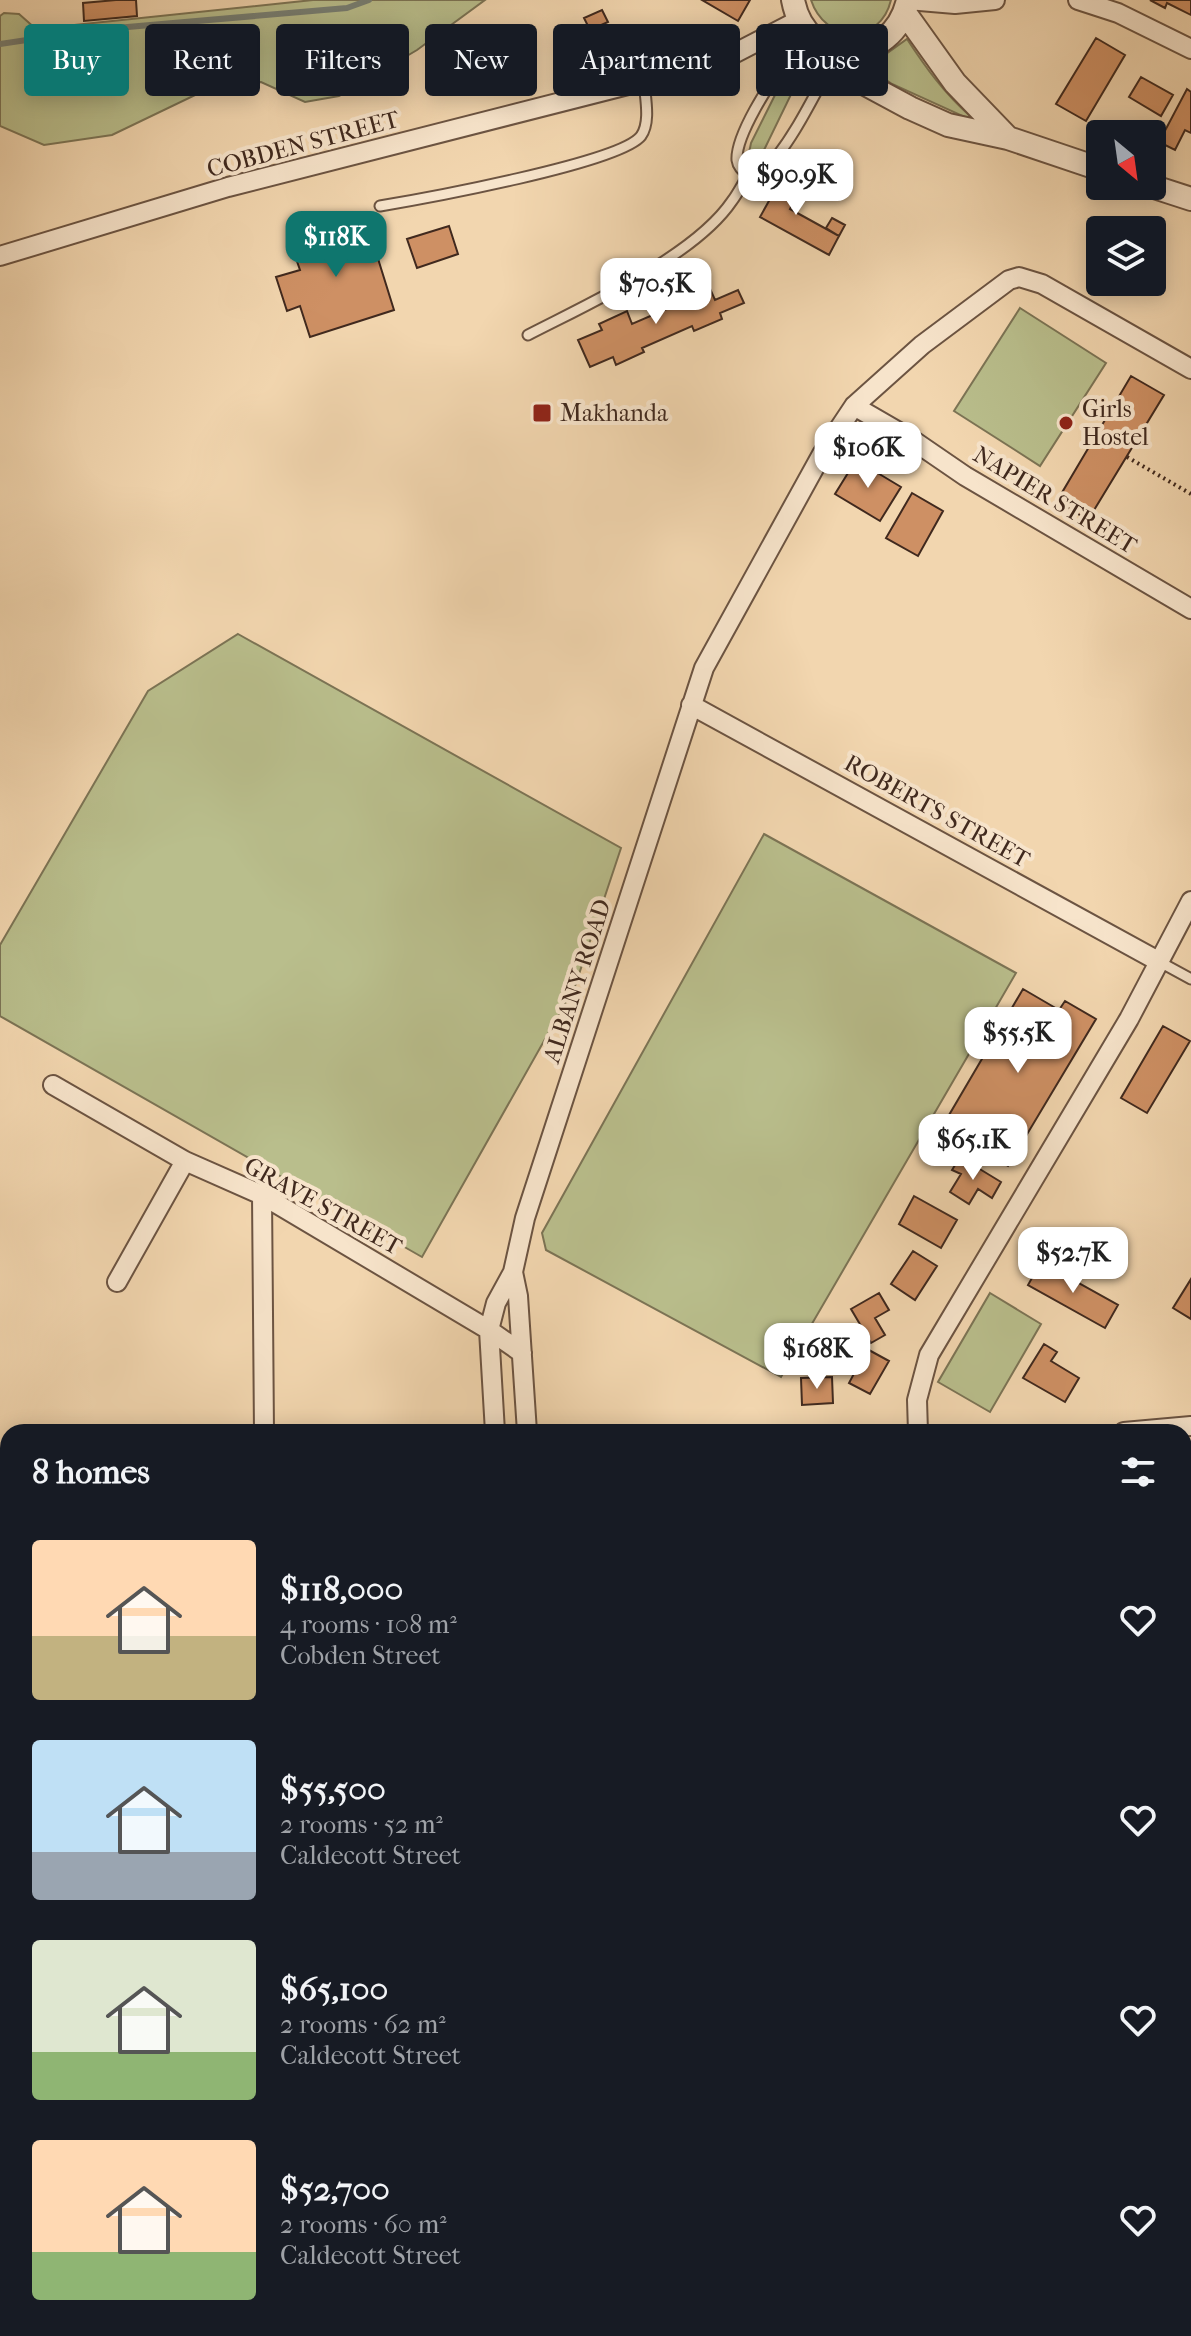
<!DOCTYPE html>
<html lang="en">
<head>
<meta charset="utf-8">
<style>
  body { margin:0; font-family:"IM FELL French Canon",serif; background:#20242c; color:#f1f3f6; height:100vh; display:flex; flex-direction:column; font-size:30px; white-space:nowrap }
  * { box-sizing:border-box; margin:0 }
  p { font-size:26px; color:#9ea1a6 }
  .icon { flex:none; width:44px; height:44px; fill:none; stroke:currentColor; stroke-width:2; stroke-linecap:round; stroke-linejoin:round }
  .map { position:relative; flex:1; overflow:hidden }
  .sheet { position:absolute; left:0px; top:1424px; width:1192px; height:912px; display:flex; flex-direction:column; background:#171b24; border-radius:24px 24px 0 0; box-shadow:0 4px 20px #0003 }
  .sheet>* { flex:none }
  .top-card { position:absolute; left:24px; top:24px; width:1144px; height:72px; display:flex; gap:16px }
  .needle { width:52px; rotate:151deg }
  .fabs { position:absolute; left:1086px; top:120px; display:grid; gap:16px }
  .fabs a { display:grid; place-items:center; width:80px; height:80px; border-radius:8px; background:#171b24; box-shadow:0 4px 20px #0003; font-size:40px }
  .price { position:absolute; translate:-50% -68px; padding:0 18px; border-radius:16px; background:#fff; color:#222; font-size:26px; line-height:52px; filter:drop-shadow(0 2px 4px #0008) }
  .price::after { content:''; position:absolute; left:50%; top:48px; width:24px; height:18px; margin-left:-12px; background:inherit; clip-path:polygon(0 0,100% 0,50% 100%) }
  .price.selected { background:#0f766e; color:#fff }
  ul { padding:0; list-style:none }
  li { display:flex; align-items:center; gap:24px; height:200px; padding:0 32px }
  li span { display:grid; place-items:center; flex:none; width:224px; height:160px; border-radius:8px; color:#555 }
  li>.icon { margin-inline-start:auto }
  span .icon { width:96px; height:96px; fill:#fffc; stroke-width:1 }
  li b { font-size:34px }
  h2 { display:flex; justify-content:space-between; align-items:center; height:96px; padding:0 32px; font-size:34px }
  .tag { padding:0 28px; border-radius:8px; background:#171b24; box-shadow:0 4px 20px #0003; font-size:28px; line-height:72px }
  .tag.selected { background:#0f766e; color:#fff }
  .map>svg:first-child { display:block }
  .green { fill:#b9be8c; stroke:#7c7455; stroke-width:2 }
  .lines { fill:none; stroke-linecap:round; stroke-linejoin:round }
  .stream { stroke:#777f74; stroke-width:6 }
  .building { fill:#ce9064; stroke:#40291e; stroke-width:2 }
  .service-casing { stroke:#6c5442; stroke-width:13 }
  .minor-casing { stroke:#6c5442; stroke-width:22 }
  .tertiary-casing { stroke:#6c5442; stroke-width:26 }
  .path { stroke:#40291e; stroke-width:4; stroke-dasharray:2 4; stroke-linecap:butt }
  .service { stroke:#f7e4cb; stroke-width:9 }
  .minor { stroke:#f7e4cb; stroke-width:18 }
  .tertiary { stroke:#f7e4cb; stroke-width:22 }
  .poi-dot { fill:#8f2418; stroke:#f7e4cb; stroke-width:3 }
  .labels { text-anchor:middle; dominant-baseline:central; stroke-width:8; stroke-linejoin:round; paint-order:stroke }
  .street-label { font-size:24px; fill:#40291e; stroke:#f7e4cb }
  .poi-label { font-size:24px; fill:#40291e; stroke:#f7e4cb; text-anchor:start }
</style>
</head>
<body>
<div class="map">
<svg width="1191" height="2336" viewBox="0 0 1191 2336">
  <rect width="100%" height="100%" fill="#f2d6af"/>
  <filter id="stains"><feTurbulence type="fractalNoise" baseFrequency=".0025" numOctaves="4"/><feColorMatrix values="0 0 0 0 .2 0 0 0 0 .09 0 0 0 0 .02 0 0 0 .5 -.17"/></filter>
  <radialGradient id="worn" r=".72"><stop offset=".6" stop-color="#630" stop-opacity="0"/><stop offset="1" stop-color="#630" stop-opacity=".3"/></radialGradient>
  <path class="green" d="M313,0H485L417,50L339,96L305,102L261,82L220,83L112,135L44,145L0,126V16L4,13L19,14L36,29Z
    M811,0H891C880,46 825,43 811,0Z
    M907,39C926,68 944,93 970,116L969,119L892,84L866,66L868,62L883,56Z
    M789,67L801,74L765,148L759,158L752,161L749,153L751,143Z
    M1020,308L1106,363L1040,466L954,411Z
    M238,634L621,848L575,986L422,1257L0,1016V945L148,691Z
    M764,834L1016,973L781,1377L546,1250L542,1233Z
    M990,1293L1041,1324L990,1412L938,1382Z
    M1191,1463V1867L1184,1870V1464Z"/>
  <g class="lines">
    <path class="stream" d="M0,44L93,30L347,8L369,0"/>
  </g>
  <path class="building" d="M116,0H136L137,16L84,21L83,3Z
    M702,0H750L738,21Z
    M1150,0H1191V15L1167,3L1165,8Z
    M602,10L608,22L590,30L584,18Z
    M645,30L651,47L641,51L635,34Z
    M623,38L628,52L601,62L596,48Z
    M1096,38L1125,55L1086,121L1056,104Z
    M1141,77L1173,95L1161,116L1129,97Z
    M1187,89L1191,92V133L1185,130L1175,150L1159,142Z
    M784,174L803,184L790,209L839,236L829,255L760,217Z
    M365,217L394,310L310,337L300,306L287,311L276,277L300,270L290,241Z
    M832,218L845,225L839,236L826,228Z
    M449,226L458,254L417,268L407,239Z
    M707,282L715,300L738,290L744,303L720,313L722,319L694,331L692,326L642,348L644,352L616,365L613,357L590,367L578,340L602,330L599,324L627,311L632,324L683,302L679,294Z
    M1131,376L1164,395L1088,520L1057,501Z
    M856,460L901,487L880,521L835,494Z
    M912,493L943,511L918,556L886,538Z
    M1023,989L1059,1010L1065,1001L1096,1019L1008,1166L942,1127Z
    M1163,1026L1190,1041L1147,1113L1121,1098Z
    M960,1157L1001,1182L992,1198L978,1189L969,1204L950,1192L961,1174L952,1170Z
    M914,1196L957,1220L941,1248L899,1224Z
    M913,1251L937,1266L915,1300L891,1284Z
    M1041,1262L1118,1305L1105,1328L1028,1285Z
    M1191,1279V1319L1173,1308Z
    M879,1293L889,1310L875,1318L885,1335L871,1343L851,1309Z
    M1044,1344L1057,1352L1051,1361L1079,1378L1065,1402L1023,1378Z
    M867,1349L889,1361L870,1394L849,1383Z
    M832,1377L833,1403L802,1405L801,1378Z"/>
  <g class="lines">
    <g class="service-casing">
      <path id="service" d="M805,30C788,58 735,129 737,160C738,167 742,170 748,175C755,175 760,174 765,169C792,145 820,83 839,50
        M380,206C422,199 620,163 641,136C651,122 645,97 644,81
        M528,335C588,304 695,256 732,201C738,193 743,183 748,175
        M1158,961L1191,979"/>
    </g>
    <g class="minor-casing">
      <path id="minor" d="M908,0L955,4L995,0
        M1078,0L1118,13L1191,49
        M0,256L228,187L718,62L799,20
        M854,406L911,439L965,476L1191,609
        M691,705L1158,961
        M53,1085L185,1161L262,1195L489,1330L522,1353
        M262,1195L264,1432
        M513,1272L518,1296L527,1432
        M117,1282L185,1161
        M495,1432L489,1330L496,1303L513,1272L525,1218L704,668L822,454L854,406L922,345L1009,280L1019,277L1042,284L1191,369
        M918,1432L917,1400L929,1355L1129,1019L1191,901
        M1124,1432L1191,1426
        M1184,1916L1191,1913
        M1184,1969L1191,1988
        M272,2328L273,2336
        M548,2328V2336
        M588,2328V2336
        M990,2328L991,2336
        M1023,2328L1027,2336"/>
    </g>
    <g class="tertiary-casing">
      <path id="tertiary" d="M793,0C806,69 893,67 908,0
        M905,13L955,83L1007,137
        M848,52L849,65L858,80L910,108L948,125L1008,138L1100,169
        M1151,186L1191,199"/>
    </g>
    <path class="path" d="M1127,457L1191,494"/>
    <use href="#service" class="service"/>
    <use href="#minor" class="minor"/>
    <use href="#tertiary" class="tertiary"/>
  </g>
  <g class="poi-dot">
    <rect x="532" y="403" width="20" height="20" rx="4"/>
    <circle cx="1066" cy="423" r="8"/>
  </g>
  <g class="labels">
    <g class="street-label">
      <text transform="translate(303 144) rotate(-15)">COBDEN STREET</text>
      <text transform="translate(1055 500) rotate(31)">NAPIER STREET</text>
      <text transform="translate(937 811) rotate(29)">ROBERTS STREET</text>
      <text transform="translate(577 981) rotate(-72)">ALBANY ROAD</text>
      <text transform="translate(323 1206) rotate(29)">GRAVE STREET</text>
    </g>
    <g class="poi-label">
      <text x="1082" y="409">Girls<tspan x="1082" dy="28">Hostel</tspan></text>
      <text x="560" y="413">Makhanda</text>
    </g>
  </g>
  <rect width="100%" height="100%" filter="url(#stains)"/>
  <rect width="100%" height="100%" fill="url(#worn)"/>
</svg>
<div class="fabs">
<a><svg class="needle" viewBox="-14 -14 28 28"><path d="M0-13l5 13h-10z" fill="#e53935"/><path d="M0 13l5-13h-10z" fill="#9ea1a6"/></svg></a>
<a><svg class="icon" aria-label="layers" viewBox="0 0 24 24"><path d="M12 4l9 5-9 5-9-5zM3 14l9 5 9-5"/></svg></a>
</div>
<b class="price" style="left:796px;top:217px">$90.9K</b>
<b class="price selected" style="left:336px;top:279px">$118K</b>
<b class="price" style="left:656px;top:326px">$70.5K</b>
<b class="price" style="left:868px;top:490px">$106K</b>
<b class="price" style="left:1018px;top:1075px">$55.5K</b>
<b class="price" style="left:973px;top:1182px">$65.1K</b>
<b class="price" style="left:1073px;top:1295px">$52.7K</b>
<b class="price" style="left:817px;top:1391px">$168K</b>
<div class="top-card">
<a class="tag selected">Buy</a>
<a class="tag">Rent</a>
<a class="tag">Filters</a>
<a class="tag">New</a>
<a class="tag">Apartment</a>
<a class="tag">House</a>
</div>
<section class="sheet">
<h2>8 homes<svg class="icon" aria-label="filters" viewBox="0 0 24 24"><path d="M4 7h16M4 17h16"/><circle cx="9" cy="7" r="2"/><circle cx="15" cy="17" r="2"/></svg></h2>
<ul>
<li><span style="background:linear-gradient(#ffd9b3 60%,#c2b280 0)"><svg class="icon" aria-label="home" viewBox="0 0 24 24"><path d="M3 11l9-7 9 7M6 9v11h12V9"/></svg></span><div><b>$118,000</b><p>4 rooms · 108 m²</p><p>Cobden Street</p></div><svg class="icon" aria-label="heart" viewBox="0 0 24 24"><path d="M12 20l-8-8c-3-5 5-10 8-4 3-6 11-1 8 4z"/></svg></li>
<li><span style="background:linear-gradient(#bfe0f5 70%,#9aa5b1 0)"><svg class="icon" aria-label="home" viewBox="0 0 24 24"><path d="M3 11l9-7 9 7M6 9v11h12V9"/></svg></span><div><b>$55,500</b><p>2 rooms · 52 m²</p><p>Caldecott Street</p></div><svg class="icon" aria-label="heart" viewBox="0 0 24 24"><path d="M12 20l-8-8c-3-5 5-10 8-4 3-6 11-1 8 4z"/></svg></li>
<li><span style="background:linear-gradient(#dfe7d0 70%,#8fb573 0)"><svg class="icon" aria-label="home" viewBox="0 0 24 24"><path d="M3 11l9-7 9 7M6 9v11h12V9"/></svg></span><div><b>$65,100</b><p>2 rooms · 62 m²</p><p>Caldecott Street</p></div><svg class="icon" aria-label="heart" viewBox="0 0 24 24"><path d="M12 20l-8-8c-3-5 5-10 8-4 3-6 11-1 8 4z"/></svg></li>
<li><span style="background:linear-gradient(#ffd9b3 70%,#8fb573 0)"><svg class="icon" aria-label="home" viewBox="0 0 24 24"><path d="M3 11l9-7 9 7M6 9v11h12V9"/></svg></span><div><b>$52,700</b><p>2 rooms · 60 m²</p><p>Caldecott Street</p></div><svg class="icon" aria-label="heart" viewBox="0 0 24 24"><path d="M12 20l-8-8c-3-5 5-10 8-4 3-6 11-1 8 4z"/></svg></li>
</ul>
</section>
</div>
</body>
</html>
